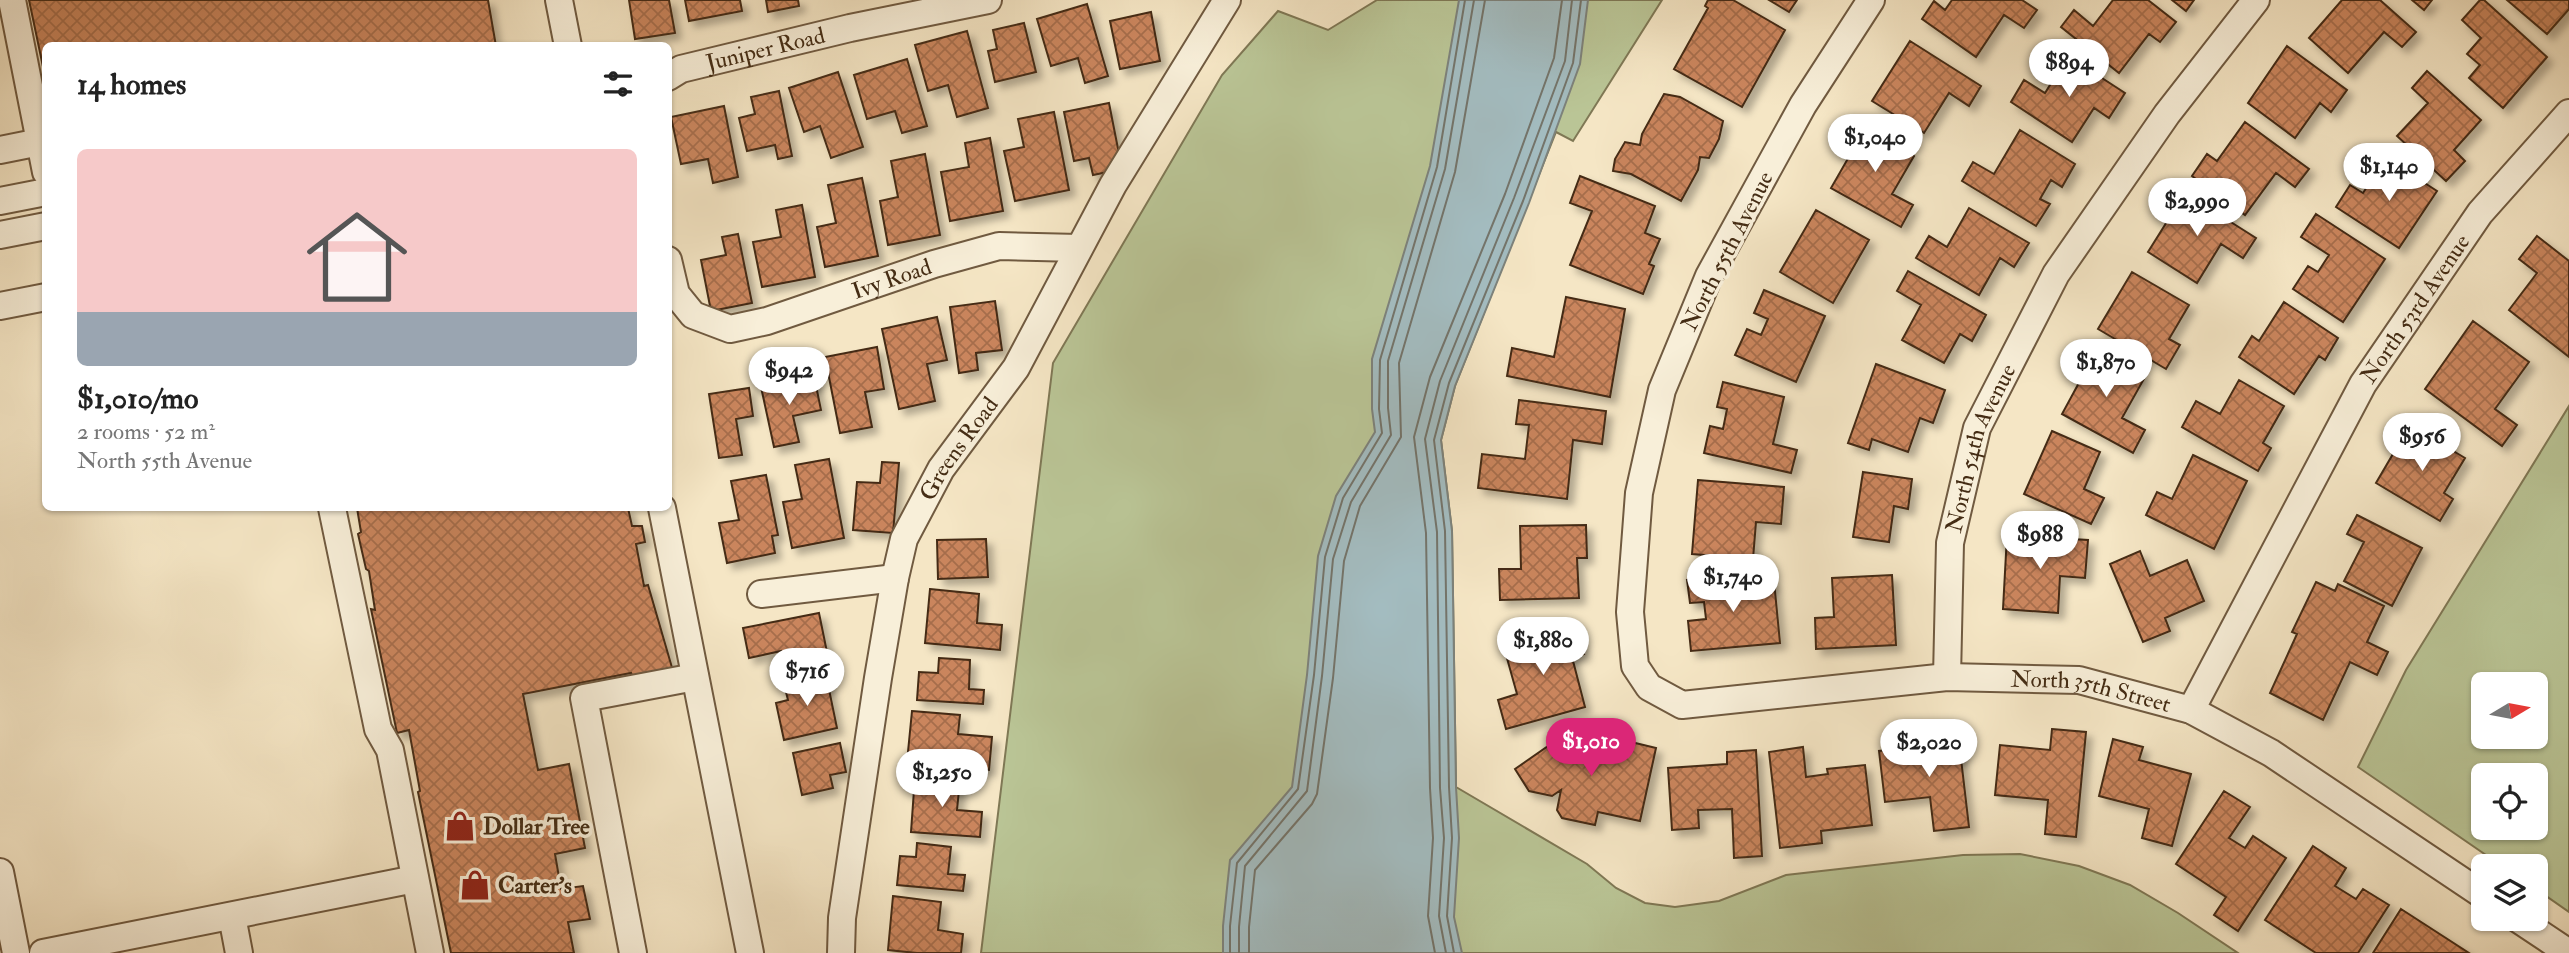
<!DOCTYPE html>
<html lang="en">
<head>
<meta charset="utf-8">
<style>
  body { margin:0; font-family:"IM FELL Double Pica",serif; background:#f2f2f2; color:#222; height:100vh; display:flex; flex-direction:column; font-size:26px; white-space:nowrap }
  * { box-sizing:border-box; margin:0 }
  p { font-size:23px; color:#767676 }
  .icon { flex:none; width:38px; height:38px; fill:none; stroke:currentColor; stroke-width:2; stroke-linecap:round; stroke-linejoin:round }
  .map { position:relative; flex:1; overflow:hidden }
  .sheet { position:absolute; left:42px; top:42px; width:630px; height:469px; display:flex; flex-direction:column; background:#fff; border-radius:10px; box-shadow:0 2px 5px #0004 }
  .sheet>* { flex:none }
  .needle { width:46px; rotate:80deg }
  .fabs { position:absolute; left:2471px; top:672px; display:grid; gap:14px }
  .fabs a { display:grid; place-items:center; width:77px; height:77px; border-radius:10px; background:#fff; box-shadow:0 2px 5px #0004; font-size:35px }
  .price { position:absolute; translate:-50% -60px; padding:0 16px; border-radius:24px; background:#fff; color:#222; font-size:23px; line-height:46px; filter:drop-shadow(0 2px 4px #0008) }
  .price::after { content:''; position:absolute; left:50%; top:42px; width:21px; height:16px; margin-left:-10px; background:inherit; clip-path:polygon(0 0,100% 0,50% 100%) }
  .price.current { background:#db2777; color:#fff }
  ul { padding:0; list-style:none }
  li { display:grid; align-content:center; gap:14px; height:371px; padding:0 35px }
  li span { display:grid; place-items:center; height:217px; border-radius:10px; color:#555 }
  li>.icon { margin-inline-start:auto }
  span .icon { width:126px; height:126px; fill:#fffc; stroke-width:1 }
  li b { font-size:30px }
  h2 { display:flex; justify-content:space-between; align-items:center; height:84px; padding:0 35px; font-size:30px }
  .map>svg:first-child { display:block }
  .grass { fill:#bac596; stroke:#7f7855; stroke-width:2; fill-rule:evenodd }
  .water { fill:#a3bcc0; stroke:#7d827b; stroke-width:2 }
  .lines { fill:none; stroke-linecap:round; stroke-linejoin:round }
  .shore { stroke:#74746a; stroke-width:2 }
  .building { fill:url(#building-cross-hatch); stroke:#442c14; stroke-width:2; filter:url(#shadow) }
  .minor-casing { stroke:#705a40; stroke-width:30 }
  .minor { stroke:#f8efd9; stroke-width:26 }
  .labels { text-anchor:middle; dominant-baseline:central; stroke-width:7; stroke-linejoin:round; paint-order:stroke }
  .street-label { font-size:23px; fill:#442c14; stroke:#f8efd9 }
  .poi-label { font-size:23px; font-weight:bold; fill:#442c14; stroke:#f8efd9; text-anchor:start }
</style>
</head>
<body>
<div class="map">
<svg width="2569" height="953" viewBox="0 0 2569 953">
  <defs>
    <pattern id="building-cross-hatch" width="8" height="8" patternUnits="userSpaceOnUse" patternTransform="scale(1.75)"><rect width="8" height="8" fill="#ca855d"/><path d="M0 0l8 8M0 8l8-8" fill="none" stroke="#a66d4c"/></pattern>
    <filter id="shadow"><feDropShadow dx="6" dy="6" stdDeviation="3.5" flood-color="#0004"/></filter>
  </defs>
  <rect width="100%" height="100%" fill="#f5e6c5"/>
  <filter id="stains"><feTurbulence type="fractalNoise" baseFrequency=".00286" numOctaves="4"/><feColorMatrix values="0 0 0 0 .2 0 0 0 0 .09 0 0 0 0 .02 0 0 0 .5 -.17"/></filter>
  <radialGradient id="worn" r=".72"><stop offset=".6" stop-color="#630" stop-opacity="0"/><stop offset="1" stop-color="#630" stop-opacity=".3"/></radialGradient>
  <path class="grass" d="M1377,0H1662L1573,141L1556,132L1455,386L1441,440L1452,531L1456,787L1587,864L1616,888L1645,903L1675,907L1719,901L1786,875L1963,855L2020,854L2079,866L2130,885L2178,913L2238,953H981L1053,363L1222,75L1278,11L1328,30Z
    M2569,406V912L2536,889V866H2502L2358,767L2406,670ZM2483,684H2536V737H2483ZM2483,775H2536V828H2483Z"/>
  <path class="water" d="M1459,0H1588L1580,64L1529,203L1455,386L1441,440L1452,531L1456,787L1459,838L1454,917L1462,953H1223V926L1230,860L1292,787L1307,675L1318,556L1336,496L1375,432L1372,409V359L1430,166Z"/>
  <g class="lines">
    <path class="shore" d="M1230,953V926L1237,863L1298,789L1314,675L1325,557L1343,498L1382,433L1379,409L1380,360L1437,167L1465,0
      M1239,953V927L1245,866L1307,791L1322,676L1333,559L1351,502L1391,435L1388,408V361L1445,169L1474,0
      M1249,953V927L1255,870L1312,804L1317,794L1333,678L1344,561L1360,506L1401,437L1399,363L1455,172L1485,0
      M1435,953L1428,916L1433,838L1430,788L1426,533L1414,437L1430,377L1505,194L1554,58L1562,0
      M1446,953L1439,916L1444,838L1440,788L1437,532L1425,439L1440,381L1514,198L1565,61L1572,0
      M1454,953L1447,916L1452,838L1449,787L1445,531L1434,440L1449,383L1523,201L1573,63L1581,0"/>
  </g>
  <path class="building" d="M29,0H488L496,46H46V81Z
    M629,0H669L675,33L635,39Z
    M685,0H740L742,11L689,21Z
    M766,0H798L799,6L768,12Z
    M1708,0H1733L1785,30L1742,107L1674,69L1708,8L1705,6Z
    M1769,0H1797L1789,12Z
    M1952,0H2022L2037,10L2024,28L2004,15L1976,57L1922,19L1934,1L1945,10Z
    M2113,0H2148L2176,22L2160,42L2149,34L2119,73L2061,27L2074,10L2093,26Z
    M2172,0H2194L2186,11Z
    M2342,0H2380L2416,32L2402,47L2384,32L2348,73L2309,38Z
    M2412,0H2432L2424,10Z
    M2480,0H2484L2547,57L2503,108L2469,78L2480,65L2467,54L2481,38L2462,20Z
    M2507,0H2569V9L2547,34Z
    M1087,4L1108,76L1085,83L1078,58L1051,66L1037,19Z
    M1151,12L1160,61L1120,69L1110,21Z
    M1024,23L1036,72L995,82L988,51L997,49L993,30Z
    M967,31L988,108L957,117L948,85L928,91L915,45Z
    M1910,41L1981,86L1969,106L1949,93L1924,133L1872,101Z
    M2287,46L2347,90L2331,112L2320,103L2295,138L2248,103Z
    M2068,56L2125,93L2109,118L2094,108L2072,142L2011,102L2024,80L2045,93Z
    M907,59L927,126L902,133L895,111L867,119L854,75Z
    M2427,71L2481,120L2454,150L2465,161L2446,181L2397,136L2428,103L2412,88Z
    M838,72L863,147L831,158L820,126L804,132L789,88Z
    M779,91L792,156L778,159L775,145L747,151L739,118L755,114L751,97Z
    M1664,94L1680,97L1723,121L1719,139L1709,158L1700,157L1698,170L1681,201L1631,174L1613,171L1615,159L1625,142L1640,145L1642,134Z
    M1109,103L1122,169L1093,175L1089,158L1074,161L1064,112Z
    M724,106L738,177L713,183L708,159L681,164L671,117Z
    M1054,112L1069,190L1015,201L1004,151L1024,147L1018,119Z
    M1856,122L1914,156L1892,194L1913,205L1901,227L1831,188L1854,148L1844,143Z
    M2245,122L2309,169L2295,187L2276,173L2245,215L2192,176L2207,154L2217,161Z
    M2020,130L2075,164L2062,187L2051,180L2040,199L2050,204L2036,226L1962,181L1973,162L1994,174Z
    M990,138L1003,211L950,221L941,172L969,167L965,143Z
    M925,154L940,235L888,245L880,201L898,197L891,161Z
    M2386,158L2437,191L2399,248L2336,207L2350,185L2363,193Z
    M1580,176L1655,206L1645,233L1660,239L1649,264L1654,266L1643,294L1570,265L1592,211L1570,203Z
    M862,178L878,256L825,267L817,227L836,223L828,185Z
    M2185,193L2256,238L2243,258L2221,244L2197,283L2148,252Z
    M802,205L815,277L762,287L753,242L781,237L776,210Z
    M1969,208L2029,243L2014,267L2000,258L1979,295L1916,258L1929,236L1947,247Z
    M1816,210L1869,240L1833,303L1780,272Z
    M2316,214L2385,259L2343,322L2293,289L2308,266L2318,272L2329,255L2301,237Z
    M738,234L752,303L711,311L701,260L726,255L722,237Z
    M2537,236L2569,261V357L2509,310L2537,273L2519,259Z
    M1908,271L1986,315L1972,341L1960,334L1944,363L1902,340L1921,305L1897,291Z
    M2132,272L2189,305L2169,339L2180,345L2166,369L2098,329Z
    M1764,290L1825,316L1796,382L1735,355L1747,329L1761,335L1768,319L1754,313Z
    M1566,297L1625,309L1610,397L1507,376L1512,348L1554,357Z
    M995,301L1002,350L976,353L978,370L959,373L950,307Z
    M2284,302L2338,338L2325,360L2319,356L2294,394L2239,357L2252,336L2259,341Z
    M937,317L947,360L927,364L935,401L899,409L882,329Z
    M2473,321L2529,362L2495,409L2517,425L2502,446L2425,389Z
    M2089,346L2145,377L2122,418L2145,430L2133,453L2062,414L2081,379L2073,374Z
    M877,347L884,389L865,392L872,427L840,433L825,357Z
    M1876,364L1945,390L1933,423L1920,418L1908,452L1872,439L1869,450L1848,443Z
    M814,376L821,410L793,416L799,442L774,447L761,387Z
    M2239,380L2284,406L2263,443L2271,448L2258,471L2182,427L2196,401L2220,414Z
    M1723,382L1784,397L1773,444L1797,450L1791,473L1704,453L1710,426L1723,429L1727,409L1717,407Z
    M749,388L753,416L736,419L742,455L719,458L709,394Z
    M1519,400L1606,411L1602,444L1573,440L1567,499L1478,488L1482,454L1525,459L1529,425L1516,424Z
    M2410,425L2465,458L2444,493L2453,499L2440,521L2376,483Z
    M2052,431L2100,452L2084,489L2104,498L2091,524L2024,494Z
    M2193,455L2247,481L2214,549L2146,515L2157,492L2172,499Z
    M829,459L844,538L792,548L783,502L802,499L795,465Z
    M882,462L899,463L893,533L853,530L857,482L880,483Z
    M1863,472L1912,479L1908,509L1894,506L1889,542L1853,537Z
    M766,475L778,535L772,536L775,553L727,563L719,523L739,520L731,481Z
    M1698,480L1784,487L1781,524L1756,522L1753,559L1692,554Z
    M357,508H628L632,526H642L645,542L636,544L644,586L648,585L673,671L634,683L631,673L523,694L538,770L569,764L585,848L555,854L561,889L583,886L590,919L568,922L574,953H451L418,792L420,791L409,730L397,733L371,609L375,610L369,571L366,569L358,534L361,532Z
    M2357,515L2422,548L2392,606L2344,581L2364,542L2347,534Z
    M1586,525L1587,558H1577L1579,598L1500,600L1499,569H1521L1520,526Z
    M2007,535L2088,540L2085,578L2060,576L2058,613L2003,609Z
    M986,539L988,577L938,579L937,540Z
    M2140,551L2150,576L2187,560L2204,601L2165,618L2170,631L2143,642L2110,564Z
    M1739,575L1740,592L1761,590L1760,582L1774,581L1780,643L1691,651L1688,621L1706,619L1704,602L1690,603L1687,580Z
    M1892,575L1896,645L1816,649L1815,618L1834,617L1832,578Z
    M2316,582L2335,591L2338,584L2384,606L2367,642L2388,652L2377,675L2350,662L2323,720L2270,693L2297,634L2292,632Z
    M930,589L979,594L977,623L1002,625L1000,650L925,643Z
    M819,613L829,662L785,671L781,651L749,658L743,628Z
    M1576,624L1584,654L1572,657L1585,707L1506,729L1498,700L1517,694L1503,644Z
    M939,658L970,660L969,689L984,690L983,704L917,700L919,672L938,673Z
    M826,675L837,728L784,740L776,703L788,700L784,684Z
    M912,711L960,715L958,734L992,737L989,770L907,762Z
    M1574,728L1586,748L1619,755L1623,740L1656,748L1640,821L1598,812L1595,825L1562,818L1557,810L1561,790L1552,796L1529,791L1515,769Z
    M2052,729L2086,732L2076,837L2045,834L2048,800L1995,795L2000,745L2050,750Z
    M1958,733L1969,827L1934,831L1930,797L1885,802L1879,751L1931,745L1930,736Z
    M2113,739L2143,747L2139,760L2191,774L2172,846L2142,838L2149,809L2099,796Z
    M840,743L846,772L830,775L833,788L802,795L793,753Z
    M1803,747L1806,777L1828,774L1827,769L1865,765L1872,825L1821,831L1822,843L1780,848L1769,752Z
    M1756,750L1762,856L1734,858L1732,809L1698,810L1699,828L1672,830L1668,768L1727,764V752Z
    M915,776L960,780L957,810L982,812L980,837L911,832Z
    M2224,791L2250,807L2229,838L2245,848L2253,836L2286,858L2238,931L2214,915L2226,897L2176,864Z
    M917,843L951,847L948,874L965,875L963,891L897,885L900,856L916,857Z
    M2313,846L2346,868L2335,886L2356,899L2363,889L2389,905L2358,953H2316L2265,920Z
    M893,896L941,902L938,930L963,934L961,953H917L888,950Z
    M2401,909L2469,953H2373Z"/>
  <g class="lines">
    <g class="minor-casing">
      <g id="minor">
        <path d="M12,0L46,172"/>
        <path d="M559,0L568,46"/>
        <path id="s1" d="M1871,0L1803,105L1709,276L1662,390L1639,493L1630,612L1635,666L1649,687L1682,705L1947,677L2079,680L2191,710L2271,753L2483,895"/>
        <path id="s2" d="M668,77L681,69L850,28L988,0"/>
        <path d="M0,150L40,142"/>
        <path d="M0,201L46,192"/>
        <path d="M0,235L46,226"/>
        <path id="s3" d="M668,260L676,294L693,315L730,329L767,321L934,264L999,246L1079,248"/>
        <path d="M0,306L46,297"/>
        <path d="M332,508L378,729L390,750L430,953"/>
        <path d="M662,508L750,953"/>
        <path d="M761,594L895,578"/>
        <path id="s4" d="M1947,677L1950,543L1977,428L2056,274L2167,114L2256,0"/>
        <path id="s5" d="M2191,710L2363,384L2480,213L2569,113"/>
        <path d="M0,872L16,953"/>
        <path d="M232,916L239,953"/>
        <path d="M2518,919L2569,953"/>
        <path d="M43,953L415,879"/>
        <path d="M633,953L584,698L695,677"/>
        <path id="s6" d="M841,953L842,918L878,678L895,578L904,539L941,469L1016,368L1113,185L1227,0"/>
      </g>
    </g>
    <use href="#minor" class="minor"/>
  </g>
  <defs>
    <g id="shop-bare" transform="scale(2.415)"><path d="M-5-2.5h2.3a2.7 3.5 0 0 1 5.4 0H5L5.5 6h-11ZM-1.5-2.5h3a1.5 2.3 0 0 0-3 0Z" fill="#8f2418" stroke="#f8efd9" stroke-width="2.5" paint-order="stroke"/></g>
  </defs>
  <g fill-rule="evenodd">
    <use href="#shop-bare" x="460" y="826"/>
    <use href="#shop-bare" x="475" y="885"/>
  </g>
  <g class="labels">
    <g class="street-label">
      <text stroke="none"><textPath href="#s2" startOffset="102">Juniper Road</textPath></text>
      <text transform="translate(1727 251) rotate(-63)">North 55th Avenue</text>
      <text stroke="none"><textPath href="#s3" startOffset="271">Ivy Road</textPath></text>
      <text stroke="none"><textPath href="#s5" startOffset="460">North 53rd Avenue</textPath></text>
      <text stroke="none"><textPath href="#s4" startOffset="234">North 54th Avenue</textPath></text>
      <text stroke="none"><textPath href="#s6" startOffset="525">Greens Road</textPath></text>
      <text stroke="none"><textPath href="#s1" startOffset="1197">North 35th Street</textPath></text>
    </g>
    <g class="poi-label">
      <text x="483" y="826">Dollar Tree</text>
      <text x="498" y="885">Carter's</text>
    </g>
  </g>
  <rect width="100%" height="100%" filter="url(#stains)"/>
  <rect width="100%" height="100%" fill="url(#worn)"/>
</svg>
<div class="fabs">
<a><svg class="needle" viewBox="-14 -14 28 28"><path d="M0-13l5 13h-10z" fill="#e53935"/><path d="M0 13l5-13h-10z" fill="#767676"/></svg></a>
<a><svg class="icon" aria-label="locate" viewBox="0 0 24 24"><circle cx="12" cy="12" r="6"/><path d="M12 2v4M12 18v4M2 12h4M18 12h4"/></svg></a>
<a><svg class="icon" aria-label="layers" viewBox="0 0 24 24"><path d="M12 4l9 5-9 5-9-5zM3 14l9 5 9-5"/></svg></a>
</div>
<b class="price" style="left:2069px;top:99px">$894</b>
<b class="price" style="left:1875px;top:174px">$1,040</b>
<b class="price" style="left:2389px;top:203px">$1,140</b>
<b class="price" style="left:2197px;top:238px">$2,990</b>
<b class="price" style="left:2106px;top:399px">$1,870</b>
<b class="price" style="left:789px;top:407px">$942</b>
<b class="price" style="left:2422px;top:473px">$956</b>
<b class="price" style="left:2040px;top:571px">$988</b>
<b class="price" style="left:1733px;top:614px">$1,740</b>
<b class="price" style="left:1543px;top:677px">$1,880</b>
<b class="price" style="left:807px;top:708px">$716</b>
<b class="price current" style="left:1591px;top:778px">$1,010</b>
<b class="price" style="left:1929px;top:779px">$2,020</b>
<b class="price" style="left:942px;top:809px">$1,250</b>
<section class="sheet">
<h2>14 homes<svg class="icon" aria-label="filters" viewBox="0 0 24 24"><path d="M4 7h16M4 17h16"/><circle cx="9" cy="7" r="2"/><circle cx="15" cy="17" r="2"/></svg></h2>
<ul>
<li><span style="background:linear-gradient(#f6c9c9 75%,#9aa5b1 0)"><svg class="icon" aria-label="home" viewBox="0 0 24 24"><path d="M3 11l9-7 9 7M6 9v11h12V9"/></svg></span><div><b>$1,010/mo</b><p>2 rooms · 52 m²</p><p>North 55th Avenue</p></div></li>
</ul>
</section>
</div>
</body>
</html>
